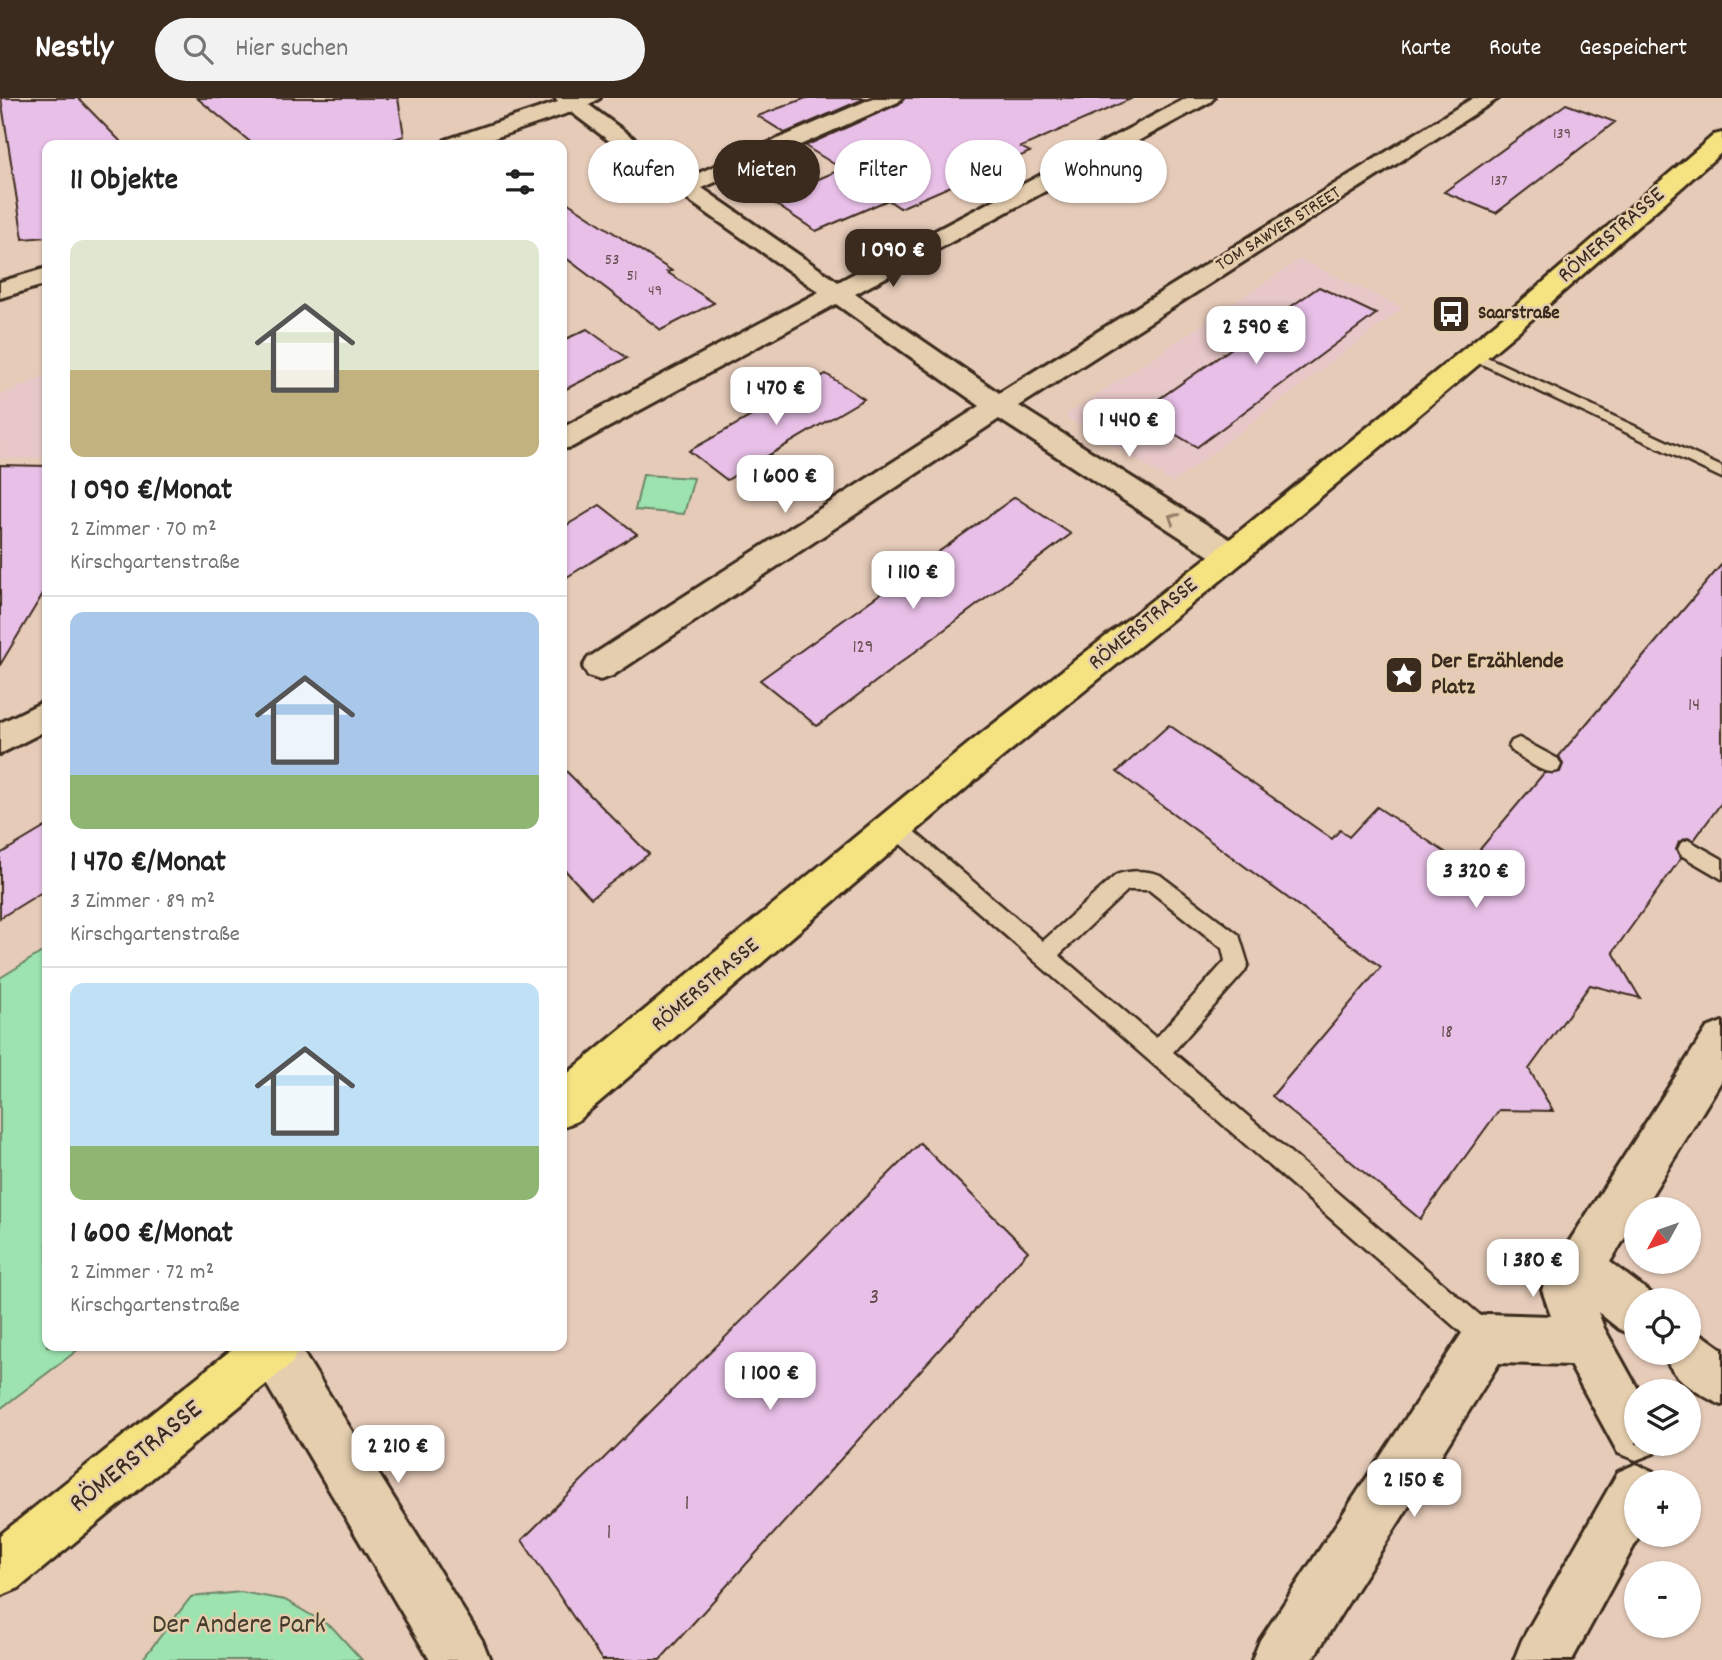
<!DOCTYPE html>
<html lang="de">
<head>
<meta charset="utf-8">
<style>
  body { margin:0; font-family:Dekko,sans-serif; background:#f2f2f2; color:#222; height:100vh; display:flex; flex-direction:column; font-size:26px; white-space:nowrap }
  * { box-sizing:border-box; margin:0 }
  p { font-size:23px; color:#767676 }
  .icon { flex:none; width:38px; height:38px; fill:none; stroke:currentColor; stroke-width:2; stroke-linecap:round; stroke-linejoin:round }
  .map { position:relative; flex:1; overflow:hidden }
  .sheet { position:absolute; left:42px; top:42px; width:525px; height:1211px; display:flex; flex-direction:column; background:#fff; border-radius:14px; box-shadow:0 2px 5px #0004 }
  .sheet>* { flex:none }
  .hud { position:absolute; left:588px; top:42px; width:665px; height:63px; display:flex; gap:14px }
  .needle { width:46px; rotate:230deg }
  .controls { position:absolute; left:1624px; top:1099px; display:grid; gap:14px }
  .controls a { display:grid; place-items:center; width:77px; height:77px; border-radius:50%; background:#fff; box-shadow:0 2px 5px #0004; font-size:35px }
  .price { position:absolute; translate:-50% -60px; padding:0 16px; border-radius:14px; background:#fff; color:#222; font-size:23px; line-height:46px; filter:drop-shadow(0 2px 4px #0008) }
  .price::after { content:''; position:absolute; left:50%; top:42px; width:21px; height:16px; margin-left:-10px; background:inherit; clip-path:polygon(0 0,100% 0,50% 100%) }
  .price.selected { background:#3b2a1e; color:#fff }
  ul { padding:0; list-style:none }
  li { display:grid; align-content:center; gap:14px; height:371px; padding:0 28px }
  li+li { border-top:2px solid #e0e0e0 }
  li span { display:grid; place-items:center; height:217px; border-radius:14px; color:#555 }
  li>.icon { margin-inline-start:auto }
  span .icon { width:126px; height:126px; fill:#fffc; stroke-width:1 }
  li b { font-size:30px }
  h2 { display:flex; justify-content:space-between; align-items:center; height:84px; padding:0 28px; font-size:30px }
  .chip { padding:0 24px; border-radius:32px; background:#fff; box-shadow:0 2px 5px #0004; font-size:24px; line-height:63px }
  .chip.selected { background:#3b2a1e; color:#fff }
  header { display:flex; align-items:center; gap:42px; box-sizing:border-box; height:98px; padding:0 35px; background:#3b2a1e; color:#fff }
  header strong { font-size:33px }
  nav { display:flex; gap:38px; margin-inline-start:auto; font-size:24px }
  .search { width:490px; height:63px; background:#f2f2f2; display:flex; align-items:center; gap:18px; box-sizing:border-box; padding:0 24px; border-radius:38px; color:#767676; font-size:26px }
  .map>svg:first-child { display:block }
  .built { fill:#e7c7c7 }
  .green { fill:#9ce3b0; stroke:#6c8667; stroke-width:2 }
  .building { fill:#e8bfe7; stroke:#3b2a1e; stroke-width:2 }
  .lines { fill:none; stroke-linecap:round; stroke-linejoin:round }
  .service-casing { stroke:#3b2a1e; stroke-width:5 }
  .minor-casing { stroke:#3b2a1e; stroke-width:6 }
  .primary-casing { stroke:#3b2a1e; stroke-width:6 }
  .service { fill:#e5ceae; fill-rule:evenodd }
  .minor { fill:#e5ceae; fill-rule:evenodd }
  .primary { fill:#f5e382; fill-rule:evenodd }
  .oneway { stroke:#907c66 }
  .labels { text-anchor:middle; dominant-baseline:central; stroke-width:5; stroke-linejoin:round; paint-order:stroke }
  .far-number-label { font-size:16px; fill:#664f50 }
  .far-street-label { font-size:19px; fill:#3b2a1e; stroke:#e5ceae }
  .far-poi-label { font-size:19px; font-weight:bold; fill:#3b2a1e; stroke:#e5ceae; text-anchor:start }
  .number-label { font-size:19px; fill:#664f50 }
  .street-label { font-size:23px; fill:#3b2a1e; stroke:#e5ceae }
  .poi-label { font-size:23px; font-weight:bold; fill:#3b2a1e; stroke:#e5ceae; text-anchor:start }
  .near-number-label { font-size:23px; fill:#664f50 }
  .near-street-label { font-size:28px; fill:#3b2a1e; stroke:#e5ceae }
  .near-park-label { font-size:28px; fill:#453c2d; stroke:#e5ceae }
</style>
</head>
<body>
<header>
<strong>Nestly</strong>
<div class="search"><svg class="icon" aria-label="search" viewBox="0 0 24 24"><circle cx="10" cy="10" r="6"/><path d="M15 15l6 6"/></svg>Hier suchen</div>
<nav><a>Karte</a><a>Route</a><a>Gespeichert</a></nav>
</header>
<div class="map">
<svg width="1722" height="1562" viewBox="0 0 1722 1562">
  <rect width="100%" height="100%" fill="#e6cbb9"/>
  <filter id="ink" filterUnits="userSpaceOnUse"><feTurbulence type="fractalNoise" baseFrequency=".0143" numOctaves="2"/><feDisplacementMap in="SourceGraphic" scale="14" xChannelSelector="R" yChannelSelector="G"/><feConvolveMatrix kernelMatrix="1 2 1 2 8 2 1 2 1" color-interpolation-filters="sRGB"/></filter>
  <g filter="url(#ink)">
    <path class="built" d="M1300,161L1403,210L1173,385L1065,318Z
      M45,278L47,281V360H0V297Z"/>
    <path class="green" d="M643,377L694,380L684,416L635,412Z
      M47,851V1248H83L0,1311V880Z
      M241,1494L285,1502L333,1530L362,1562H142L191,1499Z"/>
    <path class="building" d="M1,0H78L124,47H47V139L23,141Z
      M197,0H398L404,38L376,47H254Z
      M806,0H866L785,35L758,18Z
      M905,0H1130L1131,1L1021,49L1030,54L900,110L888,102L816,133L769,102L842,71L805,48L899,6Z
      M1566,6L1615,24L1496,115L1444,94Z
      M562,101L672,173L667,174L714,205L661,232L562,157Z
      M1319,189L1376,216L1197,349L1139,315Z
      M587,231L627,260L562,293V243Z
      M826,276L864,301L727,382L689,353Z
      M0,367L47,368V489L0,567Z
      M1015,399L1071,436L817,628L760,582Z
      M600,407L637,436L562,482V430Z
      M1722,466V704L1694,742L1687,740L1679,744L1676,752L1681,760L1613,854L1640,900L1590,887L1529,971L1553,1013L1499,1012L1420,1121L1272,998L1381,869L1117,674L1169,627L1332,741L1340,732L1349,739L1377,709L1466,768L1544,675L1560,674L1563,666L1559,658Z
      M562,669L649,756L591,800L562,769Z
      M47,728V791L0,820V756Z
      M920,1045L1028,1153L660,1562H602L522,1442Z"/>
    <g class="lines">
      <g class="service-casing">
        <path id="service" d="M1474,253L1722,369V380L1469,260L1467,257Z
          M1519,640L1558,661L1561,667L1558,673C1543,678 1525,661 1512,653L1509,648L1512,643Z
          M896,721L903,724L1043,843L1116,777C1129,772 1147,772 1160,777L1239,837L1248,866L1245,873L1173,954L1496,1231L1500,1240L1496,1249L1487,1253L1478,1249L889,736L886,730L889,724ZM1128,792H1149L1222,850L1225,863L1156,940L1059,857Z
          M1688,742L1722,761V781L1681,757L1678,751L1681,745Z"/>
      </g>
      <g class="minor-casing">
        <path id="minor" d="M555,0H600L589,7L687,80L873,0H902L898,4L702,90L838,184L1187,0H1214L1210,4L855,196L999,295L1473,0H1499L1019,308L1242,449L1247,457L1242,465L1231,468L1220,465L999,321L612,578L600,582L588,578L583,569L588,560L980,308L836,206L572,349L562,351V330L819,194L677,94L571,14L474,47H442L445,42L558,4Z
          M47,170V186L0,200V184Z
          M47,602V632L0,656V625Z
          M1722,924V982L1643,1111H1636V1122L1610,1164L1653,1197L1655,1202H1636V1238L1619,1231L1598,1214L1604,1230L1639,1293H1636V1346H1658L1654,1355L1636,1362L1618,1355L1570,1267L1499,1265L1312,1562H1252L1260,1542L1470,1223L1487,1216L1551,1218L1542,1192L1549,1175L1707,930Z
          M1689,1231L1704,1238L1722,1251V1307C1697,1296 1672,1280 1663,1255H1689Z
          M248,1248H299L482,1542L490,1562H430L255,1267Z
          M1636,1366L1654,1374L1659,1384H1636V1437H1640L1572,1562H1514L1522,1542L1618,1374Z"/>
      </g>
      <g class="primary-casing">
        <path id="primary" d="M1722,35V54L1515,236L1231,474L999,662L577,1023L562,1029V980L973,642L1209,458L1497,224L1714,37Z
          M236,1248H299L292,1265L19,1490L0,1498V1437Z"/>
      </g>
      <use href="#service" class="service"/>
      <use href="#minor" class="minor"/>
      <use href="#primary" class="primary"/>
    </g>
    <defs><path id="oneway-chevron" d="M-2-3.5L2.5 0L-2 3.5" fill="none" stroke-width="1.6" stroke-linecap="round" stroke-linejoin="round" transform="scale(1.75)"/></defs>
    <use class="oneway" href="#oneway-chevron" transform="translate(1173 420) rotate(-147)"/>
  </g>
  <defs>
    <g id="bus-square" transform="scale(2.0125)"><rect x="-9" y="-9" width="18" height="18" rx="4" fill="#3b2a1e" stroke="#e5ceae"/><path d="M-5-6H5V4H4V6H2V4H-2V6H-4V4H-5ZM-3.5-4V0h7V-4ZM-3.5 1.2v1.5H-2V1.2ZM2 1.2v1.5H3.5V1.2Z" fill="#fff"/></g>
    <g id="sight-square" transform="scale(2.0125)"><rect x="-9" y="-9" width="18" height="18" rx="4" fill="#3b2a1e" stroke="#e5ceae"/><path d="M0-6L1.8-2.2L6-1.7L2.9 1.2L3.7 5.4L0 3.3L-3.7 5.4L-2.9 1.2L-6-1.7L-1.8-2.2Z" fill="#fff"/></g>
  </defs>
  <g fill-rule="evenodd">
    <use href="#bus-square" x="1451" y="216"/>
    <use href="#sight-square" x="1404" y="577"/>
  </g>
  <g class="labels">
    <g class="far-number-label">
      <text x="1562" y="36">139</text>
      <text x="1499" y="83">137</text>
      <text x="612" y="162">53</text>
      <text x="632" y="178">51</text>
      <text x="655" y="193">49</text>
    </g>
    <g class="far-street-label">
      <text transform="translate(1279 132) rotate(-32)">TOM SAWYER STREET</text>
    </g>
    <g class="far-poi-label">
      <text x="1478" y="216">Saarstraße</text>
    </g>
    <g class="number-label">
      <text x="863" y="550">129</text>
      <text x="1694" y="608">14</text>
      <text x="1447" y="935">18</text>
    </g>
    <g class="street-label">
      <text transform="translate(1612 138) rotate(-41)">RÖMERSTRASSE</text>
      <text transform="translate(1144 527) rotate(-39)">RÖMERSTRASSE</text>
      <text transform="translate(706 888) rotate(-40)">RÖMERSTRASSE</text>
    </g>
    <g class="poi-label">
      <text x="1431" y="564">Der Erzählende<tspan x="1431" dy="26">Platz</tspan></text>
    </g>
    <g class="near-number-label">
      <text x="874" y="1200">3</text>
      <text x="687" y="1406">1</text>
      <text x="609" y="1435">1</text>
    </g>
    <g class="near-street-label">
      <text transform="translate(137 1360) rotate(-39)">RÖMERSTRASSE</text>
    </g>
    <g class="near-park-label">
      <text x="239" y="1529">Der Andere Park</text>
    </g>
  </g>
</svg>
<div class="controls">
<a><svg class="needle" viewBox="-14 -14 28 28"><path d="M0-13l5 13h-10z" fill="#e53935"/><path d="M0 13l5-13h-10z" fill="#767676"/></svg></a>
<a><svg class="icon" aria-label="locate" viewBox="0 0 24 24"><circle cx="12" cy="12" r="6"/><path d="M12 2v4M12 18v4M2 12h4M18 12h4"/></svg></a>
<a><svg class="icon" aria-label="layers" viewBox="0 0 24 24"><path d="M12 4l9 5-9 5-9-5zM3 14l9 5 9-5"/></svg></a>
<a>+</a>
<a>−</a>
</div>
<b class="price selected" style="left:893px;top:191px">1 090 €</b>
<b class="price" style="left:1256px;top:268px">2 590 €</b>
<b class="price" style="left:776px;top:329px">1 470 €</b>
<b class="price" style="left:1129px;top:361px">1 440 €</b>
<b class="price" style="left:785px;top:417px">1 600 €</b>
<b class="price" style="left:913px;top:513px">1 110 €</b>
<b class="price" style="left:1476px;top:812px">3 320 €</b>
<b class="price" style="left:1533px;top:1201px">1 380 €</b>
<b class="price" style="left:770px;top:1314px">1 100 €</b>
<b class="price" style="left:398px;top:1387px">2 210 €</b>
<b class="price" style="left:1414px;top:1421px">2 150 €</b>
<div class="hud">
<a class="chip">Kaufen</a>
<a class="chip selected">Mieten</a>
<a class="chip">Filter</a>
<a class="chip">Neu</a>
<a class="chip">Wohnung</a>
</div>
<section class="sheet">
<h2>11 Objekte<svg class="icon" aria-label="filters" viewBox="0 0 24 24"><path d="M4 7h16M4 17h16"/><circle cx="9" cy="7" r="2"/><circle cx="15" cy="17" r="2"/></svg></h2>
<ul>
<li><span style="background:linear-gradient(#dfe7d0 60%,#c2b280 0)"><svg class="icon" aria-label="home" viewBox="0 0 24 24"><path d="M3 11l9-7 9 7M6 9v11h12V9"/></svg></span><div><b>1 090 €/Monat</b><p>2 Zimmer · 70 m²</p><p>Kirschgartenstraße</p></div></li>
<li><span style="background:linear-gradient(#a9c7e8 75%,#8fb573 0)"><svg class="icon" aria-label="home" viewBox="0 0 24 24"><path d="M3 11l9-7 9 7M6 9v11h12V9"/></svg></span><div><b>1 470 €/Monat</b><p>3 Zimmer · 89 m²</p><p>Kirschgartenstraße</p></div></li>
<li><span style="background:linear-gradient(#bfe0f5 75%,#8fb573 0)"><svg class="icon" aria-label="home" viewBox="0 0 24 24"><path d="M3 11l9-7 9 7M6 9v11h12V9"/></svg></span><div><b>1 600 €/Monat</b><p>2 Zimmer · 72 m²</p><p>Kirschgartenstraße</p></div></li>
</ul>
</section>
</div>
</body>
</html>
